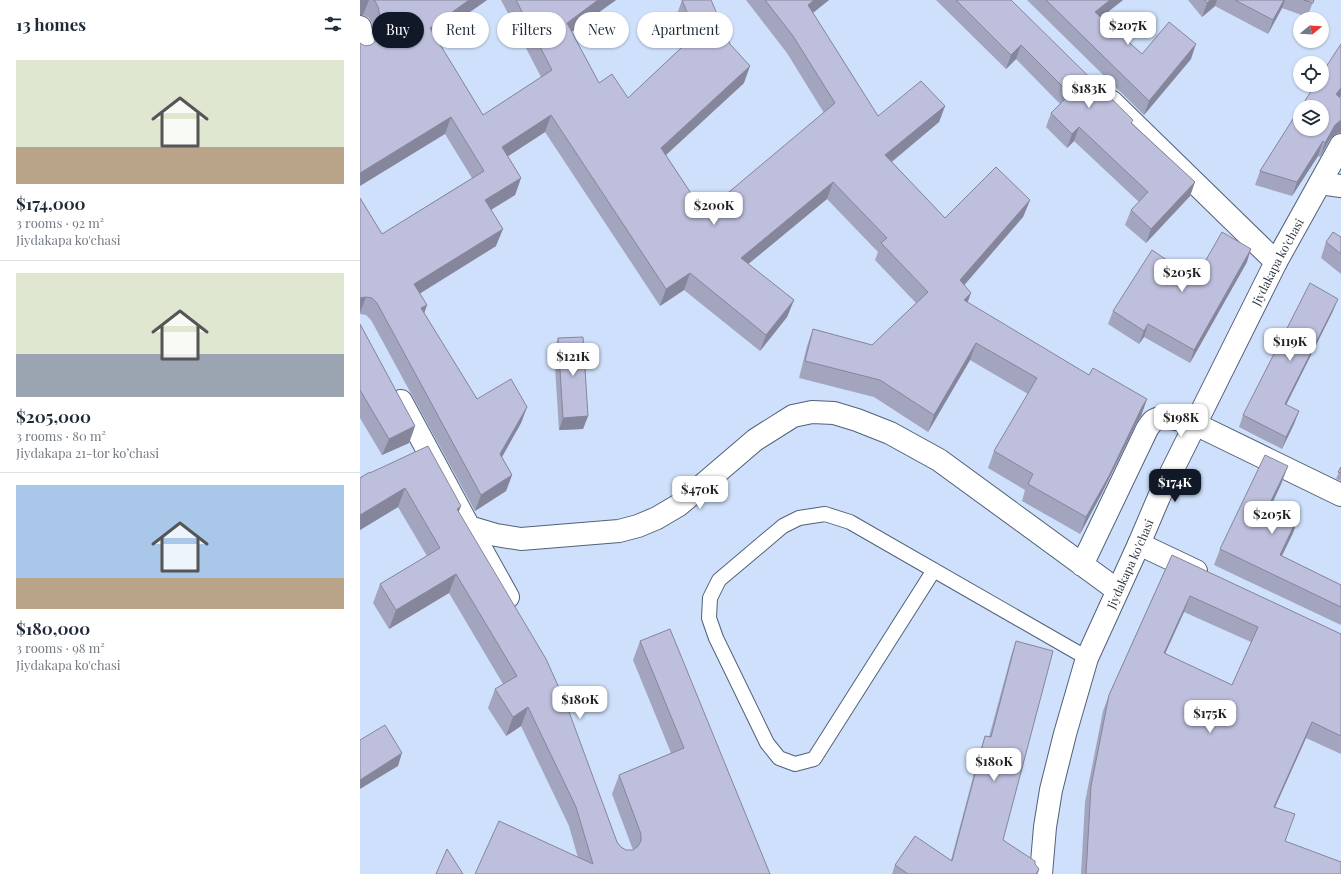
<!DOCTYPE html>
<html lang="en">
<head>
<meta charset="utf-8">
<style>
  body { margin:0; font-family:"Playfair Display",serif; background:#f2f2f3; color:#1f2937; height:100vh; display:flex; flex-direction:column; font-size:15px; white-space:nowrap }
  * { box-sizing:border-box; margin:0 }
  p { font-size:13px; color:#747a83 }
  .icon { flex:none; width:22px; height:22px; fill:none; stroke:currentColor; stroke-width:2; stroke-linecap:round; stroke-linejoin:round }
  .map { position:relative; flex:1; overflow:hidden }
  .drawer { display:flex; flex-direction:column; background:#fff; width:360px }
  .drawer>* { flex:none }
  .hud { position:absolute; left:12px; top:12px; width:380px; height:36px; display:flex; gap:8px }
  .needle { width:26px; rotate:72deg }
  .controls { position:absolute; left:933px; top:12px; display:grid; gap:8px }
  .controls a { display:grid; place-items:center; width:36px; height:36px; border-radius:50%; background:#fff; box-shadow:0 1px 3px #0004; font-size:20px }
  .price { position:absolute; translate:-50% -34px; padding:0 9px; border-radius:8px; background:#fff; color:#222; font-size:13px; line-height:26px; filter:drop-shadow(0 1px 2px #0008) }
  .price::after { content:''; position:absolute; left:50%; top:24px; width:12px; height:9px; margin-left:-6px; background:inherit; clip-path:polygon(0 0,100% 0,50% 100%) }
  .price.active { background:#111827; color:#fff }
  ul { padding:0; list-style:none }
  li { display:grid; align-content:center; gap:8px; height:212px; padding:0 16px }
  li+li { border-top:1px solid #e0e1e3 }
  li span { display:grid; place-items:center; height:124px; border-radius:0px; color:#555 }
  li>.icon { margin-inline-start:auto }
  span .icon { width:72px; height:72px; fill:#fffc; stroke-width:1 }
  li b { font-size:17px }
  h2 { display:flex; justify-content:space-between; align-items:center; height:48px; padding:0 16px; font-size:17px }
  .pill { padding:0 14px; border-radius:18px; background:#fff; box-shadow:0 1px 3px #0004; font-size:14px; line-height:36px }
  .pill.active { background:#111827; color:#fff }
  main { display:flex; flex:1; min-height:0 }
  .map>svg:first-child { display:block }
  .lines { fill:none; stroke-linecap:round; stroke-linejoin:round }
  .lane-casing { stroke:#516178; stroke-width:16 }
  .street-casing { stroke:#516178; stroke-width:24 }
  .secondary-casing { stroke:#516178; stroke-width:24 }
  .lane { stroke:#fff; stroke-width:14 }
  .street { stroke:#fff; stroke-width:22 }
  .secondary { stroke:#fff; stroke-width:22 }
  .wall { fill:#a3a4be; fill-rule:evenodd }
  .shaded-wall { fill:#85869b }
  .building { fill:#bebfdd; stroke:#85869b; fill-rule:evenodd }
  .labels { text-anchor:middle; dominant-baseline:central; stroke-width:4; stroke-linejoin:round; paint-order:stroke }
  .street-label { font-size:12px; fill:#2f3640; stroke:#cee0fb }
</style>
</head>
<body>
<main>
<section class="drawer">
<h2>13 homes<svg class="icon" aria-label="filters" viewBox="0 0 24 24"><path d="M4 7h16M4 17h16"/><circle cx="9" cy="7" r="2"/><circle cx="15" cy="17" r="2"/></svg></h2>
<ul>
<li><span style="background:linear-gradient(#dfe7d0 70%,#b9a48a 0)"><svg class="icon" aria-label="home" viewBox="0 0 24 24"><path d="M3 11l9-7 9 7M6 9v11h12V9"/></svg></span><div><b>$174,000</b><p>3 rooms · 92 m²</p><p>Jiydakapa ko'chasi</p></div></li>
<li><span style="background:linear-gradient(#dfe7d0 65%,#9aa5b1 0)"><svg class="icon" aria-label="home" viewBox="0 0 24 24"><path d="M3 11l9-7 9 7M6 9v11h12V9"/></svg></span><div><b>$205,000</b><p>3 rooms · 80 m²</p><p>Jiydakapa 21-tor koʼchasi</p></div></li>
<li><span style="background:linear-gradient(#a9c7e8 75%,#b9a48a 0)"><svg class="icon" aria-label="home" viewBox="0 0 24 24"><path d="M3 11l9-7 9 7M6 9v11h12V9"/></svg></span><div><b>$180,000</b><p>3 rooms · 98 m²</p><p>Jiydakapa ko'chasi</p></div></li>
</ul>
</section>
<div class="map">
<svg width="981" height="874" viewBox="0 0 981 874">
  <rect width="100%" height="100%" fill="#cee0fb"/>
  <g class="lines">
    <g class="lane-casing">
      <path id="lane" d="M574,570L454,759L435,764L419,758L407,743L356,638L349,618L350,598L359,580L423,526L439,518L465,514L490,522L727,658"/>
    </g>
    <g class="street-casing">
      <path id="street" d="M0,27L4,45L0,50
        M752,102L916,262
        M960,183L981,186
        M41,401L109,527L136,535L161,539L259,531L278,526L297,518L319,505L395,440L433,416L452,412L474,413L497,420L530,433L579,460L757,590
        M109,527L148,597
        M779,544L836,571
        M722,565L787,429C789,426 791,423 793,421C805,413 823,421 835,424L981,495"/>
    </g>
    <g class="secondary-casing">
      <g id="secondary">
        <path id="s1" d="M681,874L685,827L691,790L705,734L727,658L779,544L799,497L916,262L981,145"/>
      </g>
    </g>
    <use href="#lane" class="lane"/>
    <use href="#street" class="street"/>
    <use href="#secondary" class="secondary"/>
  </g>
  <path class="wall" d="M0,0H127L75,36L123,115L181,77L141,0H256L212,32L239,83L268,98L327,42L316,17L322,0L384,83L306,155L344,213L464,113L427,53L386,0H469L453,13L518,116L585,106L579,122L532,162L585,218L670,200L663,217L604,285L608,303L729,375L787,399L781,416L776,424L742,493L720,534L662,501L665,490L628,468L634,451L668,394L610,360L568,432L514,397L439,378L447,346L453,329L512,345L556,303L515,260L518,252L467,199L388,264L434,300L427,317L400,351L324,290L300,306L185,132L148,156L161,178L155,195L131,210L136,246L60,293L67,305L64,313L117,399L167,407L161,423L142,457L152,475L146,491L115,511L11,320L6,315L0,314V198L22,234L112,178L85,134L5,46L11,45L16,41L12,24L9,18L3,15Z
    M576,0H651L772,123L835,182L830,196L786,243L765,225L771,210L779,202L714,141L707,148L686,127L691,113L700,104L656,59L646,69Z
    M667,0H763L741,17L782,54L831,59L784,115Z
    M828,0H954L947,17L922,8L908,34L855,6L842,17Z
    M981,44V96L980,98L981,99V133L975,134L970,139L960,157L958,156L932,196L895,185L900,171Z
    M981,237V274L961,258L966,242Z
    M887,262L830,363L784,337L779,344L748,324L753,311L835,279Z
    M973,311L926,405L939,411L934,424L922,449L879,427L883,415Z
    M0,324L55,426L49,443L22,455L0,418Z
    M198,338L228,416L223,429L199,430L194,351Z
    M981,467V481L976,479Z
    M8,473L101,506L98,512L257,842L261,847L266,850H273L252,794L259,775L311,753L273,660L280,641L410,874H115L218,858L209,826L161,726L146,736L128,708L135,689L143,684L89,593L29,629L13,603L20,584L67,556L38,507L0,530V478Z
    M922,482L912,504L938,517L933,533L922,556L981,585V625L854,565L860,549Z
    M812,555L981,634V754L946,738L915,807L925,841L981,874H721L725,802L743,711L749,695ZM824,612L891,642L872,685L805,654Z
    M656,641L643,840L675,864L679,869L678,874H532L535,865L591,860L620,751L625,736L629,737L651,656Z"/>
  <path class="shaded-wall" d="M0,0H9L3,15H0Z
    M109,0H127L63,45L70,28Z
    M238,0H256L201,39L207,23Z
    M454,0H469L441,22L448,5Z
    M750,0H763L730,26L735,12Z
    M851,0H857L855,6L842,17L847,3Z
    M924,0H925L922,8L908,34L913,20Z
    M836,44L831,59L784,115L789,101Z
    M661,45L656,59L646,69L651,55Z
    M390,66L384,83L295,165L301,148Z
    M981,88V96L971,109L976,94Z
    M585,106L579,122L519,172L525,155Z
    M191,115L185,132L136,164L142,147Z
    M91,117L85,134L0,186V173Z
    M980,120H981V131L980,133L975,134L970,139L960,157L965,143L975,125Z
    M719,127L714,141L707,148L712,134Z
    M963,141L958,156L932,196L937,182Z
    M161,178L155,195L119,217L125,200Z
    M473,182L467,199L375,275L381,258Z
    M835,182L830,196L786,243L791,229Z
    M670,200L663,217L594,297L600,280Z
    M143,229L136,246L48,301L54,284Z
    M891,249L887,262L830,363L834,350Z
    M330,273L324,290L300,306L306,289Z
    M611,293L605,310L604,300Z
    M6,297L0,313V298Z
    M978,299L973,311L920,417L925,404Z
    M434,300L427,317L400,351L406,335Z
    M67,305L61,322V308Z
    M788,324L784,337L779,344L784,331Z
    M616,343L610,360L568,432L574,415Z
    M787,399L781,416L776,424L742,493L720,534L726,517L782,407Z
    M167,407L161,423L134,471L140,454Z
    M939,411L934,424L922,449L926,437Z
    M228,416L223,429L199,430L203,418Z
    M55,426L49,443L22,455L29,439Z
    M928,466L922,482L905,519L910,503Z
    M152,475L146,491L115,511L121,495Z
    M45,488L38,507L0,530V515Z
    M101,506L94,525L97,509Z
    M938,517L933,533L914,571L920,555Z
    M96,574L89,593L29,629L36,610Z
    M830,596L824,612L798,669L804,653Z
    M168,707L161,726L146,736L153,717Z
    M952,722L946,738L908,823L914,807Z
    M42,753L38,766L0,789V780Z"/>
  <path class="building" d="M13,0H109L70,28L123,115L192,70L156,0H238L207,23L239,83L252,74L268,98L336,34L322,0H351L370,44L390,66L301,148L344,213L475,103L433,36L405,0H454L448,5L518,116L561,81L585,106L525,155L585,218L636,167L670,200L600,280L611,293L604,300L729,375L733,368L787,399L782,407L749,476L726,517L668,484L673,474L634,451L677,378L616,343L574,415L520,380L445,361L453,329L512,345L568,292L521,243L527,238L473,182L381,258L434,300L406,335L330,273L306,289L191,115L142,147L161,178L125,200L143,229L54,284L67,305L61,308L117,399L151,379L167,407L140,454L152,475L121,495L17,303L12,298L6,297L0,298V198L22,234L124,171L91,117L0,173V43L5,46L11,45L16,41L22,31V25L18,7L15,1Z
    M596,0H651L773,120L771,123L835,182L791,229L771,210L788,192L719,127L712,134L691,113L710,94L661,45L651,55Z
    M686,0H750L735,12L782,54L809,22L836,44L789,101Z
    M844,0H851L847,3Z
    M875,0H924L913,20Z
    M944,0H954L953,3Z
    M981,44V88L976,94L981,99V120L975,125L965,143L963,141L937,182L900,171L940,108V129H962V107H941L955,85H962V73Z
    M862,232L891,249L834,350L788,324L784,331L753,311L792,250L835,279Z
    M973,232L981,237V254L966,242Z
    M950,283L978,299L925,404L939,411L926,437L883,415Z
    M0,324L55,426L29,439L0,390Z
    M223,337L228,416L203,418L198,338Z
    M68,446L101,506L97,509L186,659L205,701L257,842L261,847L266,850H273L278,846L281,841V834L259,775L324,748L280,641L310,629L410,874H115L139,821L233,864L216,807L168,707L153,717L135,689L157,676L96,574L36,610L20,584L80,548L45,488L0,515V478L8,473L12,472Z
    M905,455L928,466L910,503L938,517L920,555L981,585V607L860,549Z
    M981,467V473L978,472Z
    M812,555L981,634V736L952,722L914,807L935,814L925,841L981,862V874H726L731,786L749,695ZM830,596L898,627L872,685L804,653Z
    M656,641L693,651L643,840L675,861V864L679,869L676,874H548L535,865L555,836L592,861L625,736L631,737Z
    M25,725L42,753L0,780V740Z
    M87,849L103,874H76Z"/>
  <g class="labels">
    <g class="street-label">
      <text stroke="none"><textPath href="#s1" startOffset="661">Jiydakapa ko'chasi</textPath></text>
      <text stroke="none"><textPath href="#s1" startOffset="325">Jiydakapa ko'chasi</textPath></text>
    </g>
  </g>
</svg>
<div class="controls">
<a><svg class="needle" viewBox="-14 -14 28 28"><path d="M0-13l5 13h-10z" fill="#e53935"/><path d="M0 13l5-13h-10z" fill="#747a83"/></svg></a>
<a><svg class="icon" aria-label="locate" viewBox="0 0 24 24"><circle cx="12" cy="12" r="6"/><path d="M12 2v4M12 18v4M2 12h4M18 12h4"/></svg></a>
<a><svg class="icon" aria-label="layers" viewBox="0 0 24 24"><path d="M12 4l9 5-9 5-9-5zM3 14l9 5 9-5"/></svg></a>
</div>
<b class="price" style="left:768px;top:46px">$207K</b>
<b class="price" style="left:729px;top:109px">$183K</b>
<b class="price" style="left:354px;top:226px">$200K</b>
<b class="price" style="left:822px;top:293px">$205K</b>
<b class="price" style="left:930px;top:362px">$119K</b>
<b class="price" style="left:213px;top:377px">$121K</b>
<b class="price" style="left:821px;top:438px">$198K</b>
<b class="price active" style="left:815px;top:503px">$174K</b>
<b class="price" style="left:340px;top:510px">$470K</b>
<b class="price" style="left:912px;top:535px">$205K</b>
<b class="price" style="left:220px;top:720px">$180K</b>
<b class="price" style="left:850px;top:734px">$175K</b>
<b class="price" style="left:634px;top:782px">$180K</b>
<div class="hud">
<a class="pill active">Buy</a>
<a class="pill">Rent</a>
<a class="pill">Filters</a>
<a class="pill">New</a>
<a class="pill">Apartment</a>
</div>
</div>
</main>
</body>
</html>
